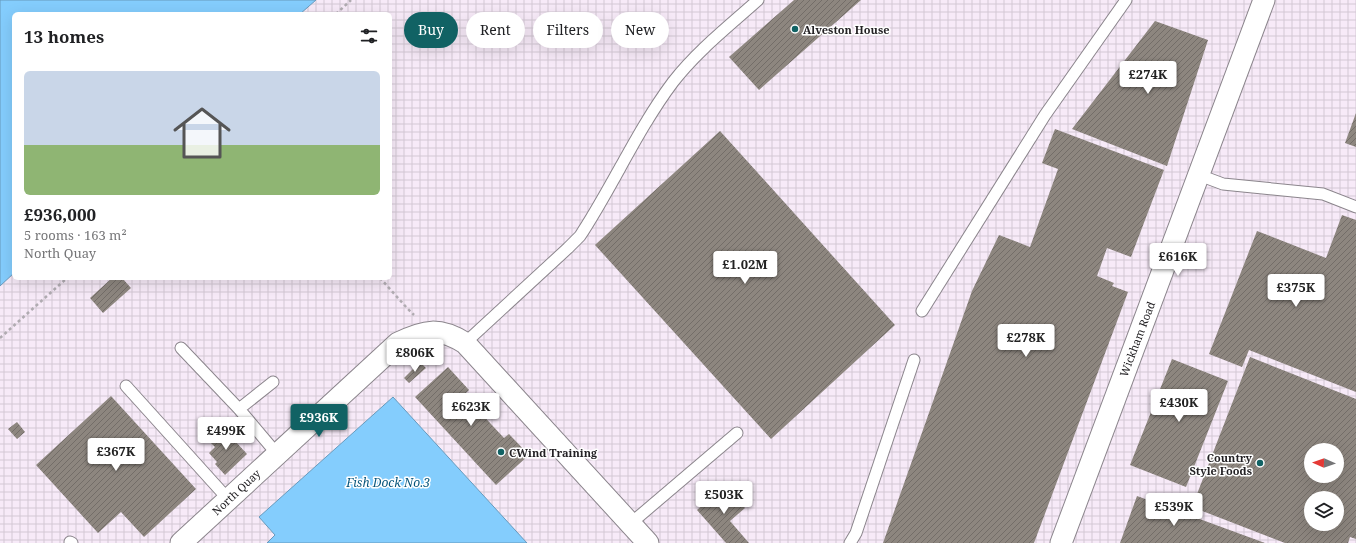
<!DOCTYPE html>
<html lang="en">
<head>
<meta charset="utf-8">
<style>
  body { margin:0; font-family:"Noto Serif",serif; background:#f2f2f2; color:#202124; height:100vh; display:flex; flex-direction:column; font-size:15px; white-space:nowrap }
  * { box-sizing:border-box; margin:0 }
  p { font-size:13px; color:#757577 }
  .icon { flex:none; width:22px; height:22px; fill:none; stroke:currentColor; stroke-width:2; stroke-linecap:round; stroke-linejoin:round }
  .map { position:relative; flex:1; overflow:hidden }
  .panel { position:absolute; left:12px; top:12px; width:380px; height:268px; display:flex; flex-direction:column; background:#fff; border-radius:6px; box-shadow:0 4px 16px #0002 }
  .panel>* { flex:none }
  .hud { position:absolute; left:404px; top:12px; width:380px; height:36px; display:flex; gap:8px }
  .needle { width:26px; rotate:272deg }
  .controls { position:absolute; left:1304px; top:443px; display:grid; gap:8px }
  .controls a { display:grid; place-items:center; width:40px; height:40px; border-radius:50%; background:#fff; box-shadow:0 4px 16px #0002; font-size:20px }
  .price { position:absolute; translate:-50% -34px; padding:0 9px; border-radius:4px; background:#fff; color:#222; font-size:13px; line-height:26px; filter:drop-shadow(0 1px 2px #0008) }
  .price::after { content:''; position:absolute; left:50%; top:24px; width:12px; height:9px; margin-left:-6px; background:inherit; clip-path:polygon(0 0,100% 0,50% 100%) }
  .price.active { background:#116264; color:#fff }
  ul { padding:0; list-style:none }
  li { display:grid; align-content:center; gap:8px; height:212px; padding:0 12px }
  li span { display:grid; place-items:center; height:124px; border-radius:6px; color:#555 }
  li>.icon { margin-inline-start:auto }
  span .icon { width:72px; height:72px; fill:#fffc; stroke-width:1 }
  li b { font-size:17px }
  h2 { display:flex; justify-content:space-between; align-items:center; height:48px; padding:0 12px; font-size:17px }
  .tag { padding:0 14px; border-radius:18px; background:#fff; box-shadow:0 4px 16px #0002; font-size:14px; line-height:36px }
  .tag.active { background:#116264; color:#fff }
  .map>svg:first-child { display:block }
  .industrial { fill:url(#industrial-grid); fill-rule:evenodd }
  .water { fill:#84cdfd; stroke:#6799bc }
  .building { fill:url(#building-hatch); fill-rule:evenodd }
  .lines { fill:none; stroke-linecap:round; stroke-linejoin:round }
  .lane-casing { stroke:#8b858c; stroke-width:13 }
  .street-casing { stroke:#8b858c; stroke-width:23 }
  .path { stroke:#b0abb1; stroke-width:2.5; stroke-dasharray:3 3; stroke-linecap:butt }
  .lane { stroke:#fff; stroke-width:11 }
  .street { stroke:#fff; stroke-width:21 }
  .poi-dot { fill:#116264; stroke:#fff; stroke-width:1.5 }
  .labels { text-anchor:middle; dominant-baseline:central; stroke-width:3; stroke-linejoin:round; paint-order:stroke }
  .poi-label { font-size:11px; font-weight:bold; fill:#232124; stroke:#fff; text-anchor:start }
  .street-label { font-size:11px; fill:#232124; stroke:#fff }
  .water-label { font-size:12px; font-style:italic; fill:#08567c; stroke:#fff }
</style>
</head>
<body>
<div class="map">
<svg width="1356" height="543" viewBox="0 0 1356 543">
  <defs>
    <pattern id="industrial-grid" width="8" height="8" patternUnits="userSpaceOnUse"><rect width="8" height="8" fill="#f7eaf8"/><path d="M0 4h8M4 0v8" fill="none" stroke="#d3c8d4"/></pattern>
    <pattern id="building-hatch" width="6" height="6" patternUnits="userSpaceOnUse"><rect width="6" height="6" fill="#8d867f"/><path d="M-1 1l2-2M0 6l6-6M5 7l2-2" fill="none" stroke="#736d68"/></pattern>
  </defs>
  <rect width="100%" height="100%" fill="#fef7ff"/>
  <path class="industrial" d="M316,0H1356V543H527L393,397L259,517L275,535L267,543H0V286L14,273V278H390V14H300ZM1311,450H1337V476H1311ZM1311,498H1337V524H1311Z"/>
  <path class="water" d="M0,0H316L300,14H14V273L0,286Z
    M393,397L527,543H267L275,535L259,517Z"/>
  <path class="building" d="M794,0H861L759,90L729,57Z
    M1155,21L1208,40L1167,166L1072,129Z
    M1356,113V147L1345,143Z
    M1055,129L1164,170L1131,257L1107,248L1097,276L1114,283L1112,286L1128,292L1034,543H883L972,291L999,235L1030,247L1058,169L1042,163Z
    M720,131L895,325L771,439L595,245Z
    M1342,215L1356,220V392L1249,350L1242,367L1209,354L1257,231L1326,258Z
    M112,278H122L131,288L103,313L90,298Z
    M1250,357L1356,399V539L1350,537L1348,543H1285L1192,507ZM1311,450H1337V476H1311ZM1311,498H1337V524H1311Z
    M1172,359L1228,381L1186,487L1130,465Z
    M420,362L426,368L409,383L404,378Z
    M448,367L469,390L464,395L504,438L509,434L529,455L496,485L415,397Z
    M111,396L196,489L144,537L121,512L98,533L36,465Z
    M17,422L25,432L17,439L8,429Z
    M222,427L247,454L225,475L215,464L217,462L209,453L215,447L208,440Z
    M726,485L745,508L730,521L749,543H726L697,510Z
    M1137,496L1265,543H1120Z"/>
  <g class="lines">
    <g class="lane-casing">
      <path id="lane" d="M1199,175L1223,184L1323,194L1356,207
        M922,311L1045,115L1126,0
        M465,343L568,248L580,236C613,186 637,130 673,82C697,51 729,26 758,0
        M181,348L239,409L277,454
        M126,386L228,499
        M239,409L273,382
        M630,524L737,433
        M70,542L72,543
        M850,543L856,533L914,360"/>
    </g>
    <g class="street-casing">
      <path id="street" d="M181,543L398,343C425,330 439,327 465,343L648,543
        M1061,543L1264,0"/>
    </g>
    <path class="path" d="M336,14L351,0
      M380,278L407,308L414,315
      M0,338L67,278"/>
    <use href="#lane" class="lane"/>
    <use href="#street" class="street"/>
  </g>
  <g class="poi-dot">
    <circle cx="795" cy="29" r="4"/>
    <circle cx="501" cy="452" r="4"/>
    <circle cx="1260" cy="463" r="4"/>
  </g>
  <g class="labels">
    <g class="poi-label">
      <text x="803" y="29">Alveston House</text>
      <text x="509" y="452">CWind Training</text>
      <text x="1252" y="457" text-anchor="end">Country<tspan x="1252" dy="13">Style Foods</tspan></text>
    </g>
    <g class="street-label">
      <text transform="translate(1137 339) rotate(-69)">Wickham Road</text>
      <text transform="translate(236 492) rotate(-43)">North Quay</text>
    </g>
    <g class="water-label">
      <text x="388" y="482">Fish Dock No.3</text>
    </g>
  </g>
</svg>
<div class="controls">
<a><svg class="needle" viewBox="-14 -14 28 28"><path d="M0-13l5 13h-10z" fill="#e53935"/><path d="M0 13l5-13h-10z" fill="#757577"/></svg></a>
<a><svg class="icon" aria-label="layers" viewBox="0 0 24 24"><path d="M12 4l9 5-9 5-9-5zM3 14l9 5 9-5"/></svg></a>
</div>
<b class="price" style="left:1148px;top:95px">£274K</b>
<b class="price" style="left:1178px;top:277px">£616K</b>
<b class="price" style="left:745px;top:285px">£1.02M</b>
<b class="price" style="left:1296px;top:308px">£375K</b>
<b class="price" style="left:1026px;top:358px">£278K</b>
<b class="price" style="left:415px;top:373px">£806K</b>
<b class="price" style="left:1179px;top:423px">£430K</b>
<b class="price" style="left:471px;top:427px">£623K</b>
<b class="price active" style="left:319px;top:438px">£936K</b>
<b class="price" style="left:226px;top:451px">£499K</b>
<b class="price" style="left:116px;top:472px">£367K</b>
<b class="price" style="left:724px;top:515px">£503K</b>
<b class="price" style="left:1174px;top:527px">£539K</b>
<div class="hud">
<a class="tag active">Buy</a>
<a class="tag">Rent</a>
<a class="tag">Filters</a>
<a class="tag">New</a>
</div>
<section class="panel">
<h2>13 homes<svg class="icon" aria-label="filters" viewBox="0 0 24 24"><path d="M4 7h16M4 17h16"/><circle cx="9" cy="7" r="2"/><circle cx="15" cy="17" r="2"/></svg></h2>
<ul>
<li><span style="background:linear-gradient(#c9d6e8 60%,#8fb573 0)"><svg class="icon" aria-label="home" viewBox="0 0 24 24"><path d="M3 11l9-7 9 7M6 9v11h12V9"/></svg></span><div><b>£936,000</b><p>5 rooms · 163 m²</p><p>North Quay</p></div></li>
</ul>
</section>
</div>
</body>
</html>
